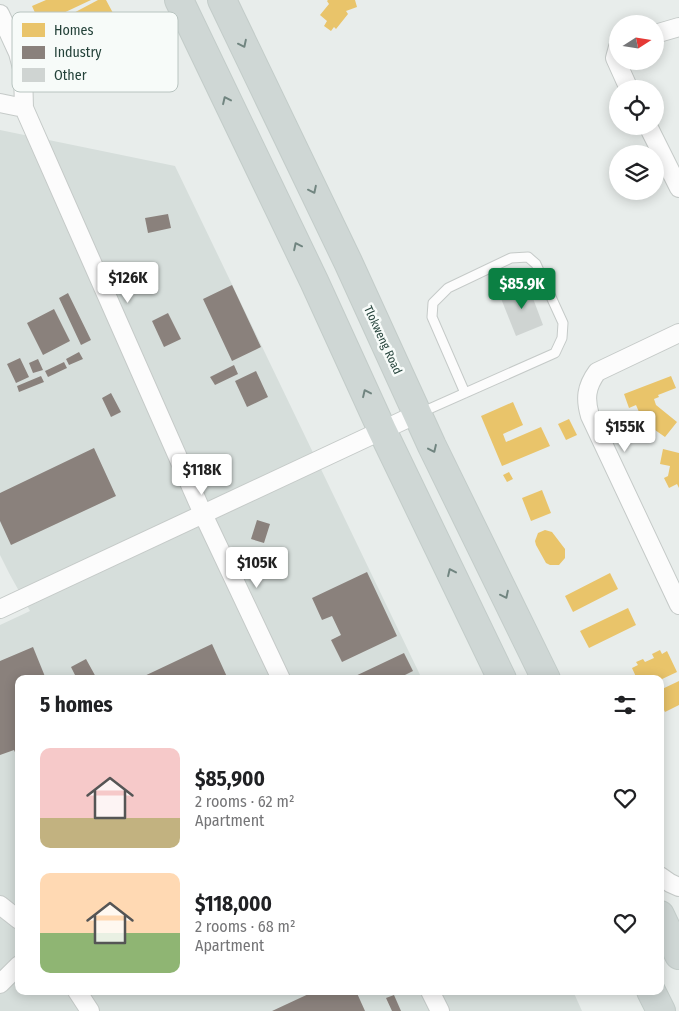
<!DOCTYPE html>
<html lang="en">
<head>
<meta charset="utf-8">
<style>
  body { margin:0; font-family:"Fira Sans Condensed",sans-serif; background:#f6f6f6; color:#202124; height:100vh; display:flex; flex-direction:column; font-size:19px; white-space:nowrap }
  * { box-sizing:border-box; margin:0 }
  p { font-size:16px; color:#757577 }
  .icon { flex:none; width:28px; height:28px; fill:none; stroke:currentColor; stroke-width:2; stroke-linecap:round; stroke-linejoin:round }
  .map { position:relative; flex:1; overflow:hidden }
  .panel { position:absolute; left:15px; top:675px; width:649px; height:320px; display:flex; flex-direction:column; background:#fff; border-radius:10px; box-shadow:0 2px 12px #0003 }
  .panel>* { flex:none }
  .needle { width:32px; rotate:78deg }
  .tools { position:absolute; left:609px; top:15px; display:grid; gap:10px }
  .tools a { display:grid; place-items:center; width:55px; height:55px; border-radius:50%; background:#fff; box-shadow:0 2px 12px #0003; font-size:25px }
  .price { position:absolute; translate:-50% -42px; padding:0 11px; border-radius:5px; background:#fff; color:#222; font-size:16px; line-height:32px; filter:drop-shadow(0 1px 2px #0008) }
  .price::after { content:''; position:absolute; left:50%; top:30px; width:15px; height:11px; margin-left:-8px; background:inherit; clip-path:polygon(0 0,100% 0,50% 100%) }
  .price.on { background:#0b8043; color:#fff }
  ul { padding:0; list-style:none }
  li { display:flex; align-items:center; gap:15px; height:125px; padding:0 25px }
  li span { display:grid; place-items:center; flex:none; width:140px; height:100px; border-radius:10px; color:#555 }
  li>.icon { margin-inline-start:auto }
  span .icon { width:60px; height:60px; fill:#fffc; stroke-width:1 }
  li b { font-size:21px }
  h2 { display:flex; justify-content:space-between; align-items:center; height:60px; padding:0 25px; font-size:21px }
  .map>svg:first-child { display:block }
  .built { fill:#d6dedb }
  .homes { fill:#e9c46a }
  .industry { fill:#8a817c }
  .building { fill:#cfd4d2 }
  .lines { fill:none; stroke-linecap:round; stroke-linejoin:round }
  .service-casing { stroke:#c5cac8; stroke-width:11 }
  .minor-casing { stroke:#c5cac8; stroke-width:20 }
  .primary-casing { stroke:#c3ccc9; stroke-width:30 }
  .service { stroke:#fcfcfc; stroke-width:9 }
  .minor { stroke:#fcfcfc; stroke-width:18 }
  .primary { stroke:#cfd7d5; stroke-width:28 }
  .oneway { stroke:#718580 }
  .labels { text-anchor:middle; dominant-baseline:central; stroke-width:5; stroke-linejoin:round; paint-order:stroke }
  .street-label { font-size:12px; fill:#24423a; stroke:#f7fbf9 }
  .key { fill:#f7fbf9; stroke:#b8c4c0; stroke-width:1 }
  .key-label { font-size:14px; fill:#24423a }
</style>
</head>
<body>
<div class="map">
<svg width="679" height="1011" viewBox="0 0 679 1011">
  <rect width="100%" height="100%" fill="#e8edeb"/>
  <path class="built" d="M0,130L175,166L422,679H19V991H573L582,1011H0V625L30,611L9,573L0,555Z"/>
  <path class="homes" d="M46,0H91L40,24L32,6Z
    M98,0H106L113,13L88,27L86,23L77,27L74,22L70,24L66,17Z
    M328,0H355L357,7L346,11L348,14L336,29L334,27L331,31L324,26L327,21L320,15L329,4L327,1Z
    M671,376L676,388L658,395L659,397L654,399L656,405L677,422L665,437L655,430L644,443L631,433L642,419L636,405L629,408L624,394Z
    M513,402L523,425L503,434L506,442L541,427L550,446L502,466L481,416Z
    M569,419L577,435L566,440L558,424Z
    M663,449L679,453V488L677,484L669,488L664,478L668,476L670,466L660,464Z
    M509,472L513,479L507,482L503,475Z
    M542,490L551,513L531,521L522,498Z
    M545,530L552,532L565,549V558L559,565H550L546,563L536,545L535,541L538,533Z
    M610,573L618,589L573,612L565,596Z
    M628,608L636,625L589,648L580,631Z
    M660,650L662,654L667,651L677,672L660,680V679H637L632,668L638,665L636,662L643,659L645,662L654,658L652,654Z
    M679,681V705L665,712L663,708L660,709V690Z"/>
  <path class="industry" d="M168,214L171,228L148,233L145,218Z
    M232,285L261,347L232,361L203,299Z
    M68,293L91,340L81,345L59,298Z
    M54,309L70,341L43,355L27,323Z
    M168,313L181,339L164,347L152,321Z
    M79,352L83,359L69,365L66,359Z
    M20,358L29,377L16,383L7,364Z
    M38,359L43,370L33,373L29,363Z
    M64,362L67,368L48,377L45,371Z
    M234,365L238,374L215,385L210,377Z
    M256,371L268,397L247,407L235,381Z
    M41,376L44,382L19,392L17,386Z
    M111,393L121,412L111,417L102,398Z
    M94,448L116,496L11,545L0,521V493Z
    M257,520L270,524L264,543L251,539Z
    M367,572L397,636L342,662L331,640L341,635L332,616L322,620L312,598Z
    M212,644L228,679H138Z
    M33,647L46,679H19V761L14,750L0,755V661Z
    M404,653L413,671L397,679H349Z
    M86,659L97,679H77L71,667Z
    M315,991H356L365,1011H272Z
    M394,995L401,1011H392L386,998Z"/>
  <path class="building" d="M528,285L543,325L516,336L500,296Z"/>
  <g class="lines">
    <g class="service-casing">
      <path id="service" d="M420,413L555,353L562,338L563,323L536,264L528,257L511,258L448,288L433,303L432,317L465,393"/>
    </g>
    <g class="minor-casing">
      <path id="minor" d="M0,14L18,53L23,72L24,108L203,514L281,679
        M655,34L679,27
        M618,47L615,58L629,89
        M0,103L24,108
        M648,126L679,188
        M679,333L597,372C586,387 585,399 590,416L679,605
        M0,609L417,414
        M660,876L670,883L679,887
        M0,905L19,920
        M0,984L19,965
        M77,991L90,1011
        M430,991L440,1011"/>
    </g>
    <g class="primary-casing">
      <path id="primary" d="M179,0L314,281L382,430L502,679
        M222,0L348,262L432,446L546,679
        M660,915L679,955
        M651,991L661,1011"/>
    </g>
    <use href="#service" class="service"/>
    <use href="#minor" class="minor"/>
    <use href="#primary" class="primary"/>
  </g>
  <defs><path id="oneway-chevron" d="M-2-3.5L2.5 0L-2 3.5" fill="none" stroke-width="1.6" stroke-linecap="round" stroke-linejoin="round" transform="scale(1.25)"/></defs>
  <g class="oneway">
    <use href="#oneway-chevron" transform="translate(243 44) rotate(64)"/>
    <use href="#oneway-chevron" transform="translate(226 100) rotate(-115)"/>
    <use href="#oneway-chevron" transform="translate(313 190) rotate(64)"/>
    <use href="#oneway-chevron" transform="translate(297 246) rotate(-116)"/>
    <use href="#oneway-chevron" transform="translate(366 393) rotate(-115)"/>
    <use href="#oneway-chevron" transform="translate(433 449) rotate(65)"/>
    <use href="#oneway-chevron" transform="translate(451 572) rotate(-115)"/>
    <use href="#oneway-chevron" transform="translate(505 595) rotate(64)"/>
  </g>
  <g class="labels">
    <g class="street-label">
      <text transform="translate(383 340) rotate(65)">Tlokweng Road</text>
    </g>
  </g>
  <rect x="12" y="12" width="166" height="80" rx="8" class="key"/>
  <rect x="22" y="23" width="23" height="14" fill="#e9c46a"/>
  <rect x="22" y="46" width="23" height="13" fill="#8a817c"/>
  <rect x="22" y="68" width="23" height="14" fill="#cfd4d2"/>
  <g class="key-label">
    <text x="54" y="35">Homes</text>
    <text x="54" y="57">Industry</text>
    <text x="54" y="80">Other</text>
  </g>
</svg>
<div class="tools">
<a><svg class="needle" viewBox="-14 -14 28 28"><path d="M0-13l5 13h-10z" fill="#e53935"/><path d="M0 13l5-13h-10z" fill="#757577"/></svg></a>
<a><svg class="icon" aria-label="locate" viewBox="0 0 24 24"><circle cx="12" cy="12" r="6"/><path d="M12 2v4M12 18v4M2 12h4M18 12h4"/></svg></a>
<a><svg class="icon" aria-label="layers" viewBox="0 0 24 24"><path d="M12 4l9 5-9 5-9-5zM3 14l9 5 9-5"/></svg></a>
</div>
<b class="price" style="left:128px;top:304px">$126K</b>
<b class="price on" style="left:522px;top:310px">$85.9K</b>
<b class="price" style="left:625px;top:453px">$155K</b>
<b class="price" style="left:202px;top:496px">$118K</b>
<b class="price" style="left:257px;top:589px">$105K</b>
<section class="panel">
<h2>5 homes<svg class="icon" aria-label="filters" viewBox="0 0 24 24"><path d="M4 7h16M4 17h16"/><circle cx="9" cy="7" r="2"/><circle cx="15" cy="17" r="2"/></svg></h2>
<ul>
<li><span style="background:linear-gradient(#f6c9c9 70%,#c2b280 0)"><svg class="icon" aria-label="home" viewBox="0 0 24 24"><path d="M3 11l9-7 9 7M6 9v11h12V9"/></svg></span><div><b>$85,900</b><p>2 rooms · 62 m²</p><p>Apartment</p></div><svg class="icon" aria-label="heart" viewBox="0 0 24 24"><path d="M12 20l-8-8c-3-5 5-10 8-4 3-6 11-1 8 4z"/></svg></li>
<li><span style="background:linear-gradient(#ffd9b3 60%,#8fb573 0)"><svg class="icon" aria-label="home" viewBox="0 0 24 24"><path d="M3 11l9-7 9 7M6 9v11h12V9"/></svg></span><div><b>$118,000</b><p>2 rooms · 68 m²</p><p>Apartment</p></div><svg class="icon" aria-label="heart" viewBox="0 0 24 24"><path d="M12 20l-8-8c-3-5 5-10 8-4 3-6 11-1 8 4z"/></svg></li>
</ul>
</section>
</div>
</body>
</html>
